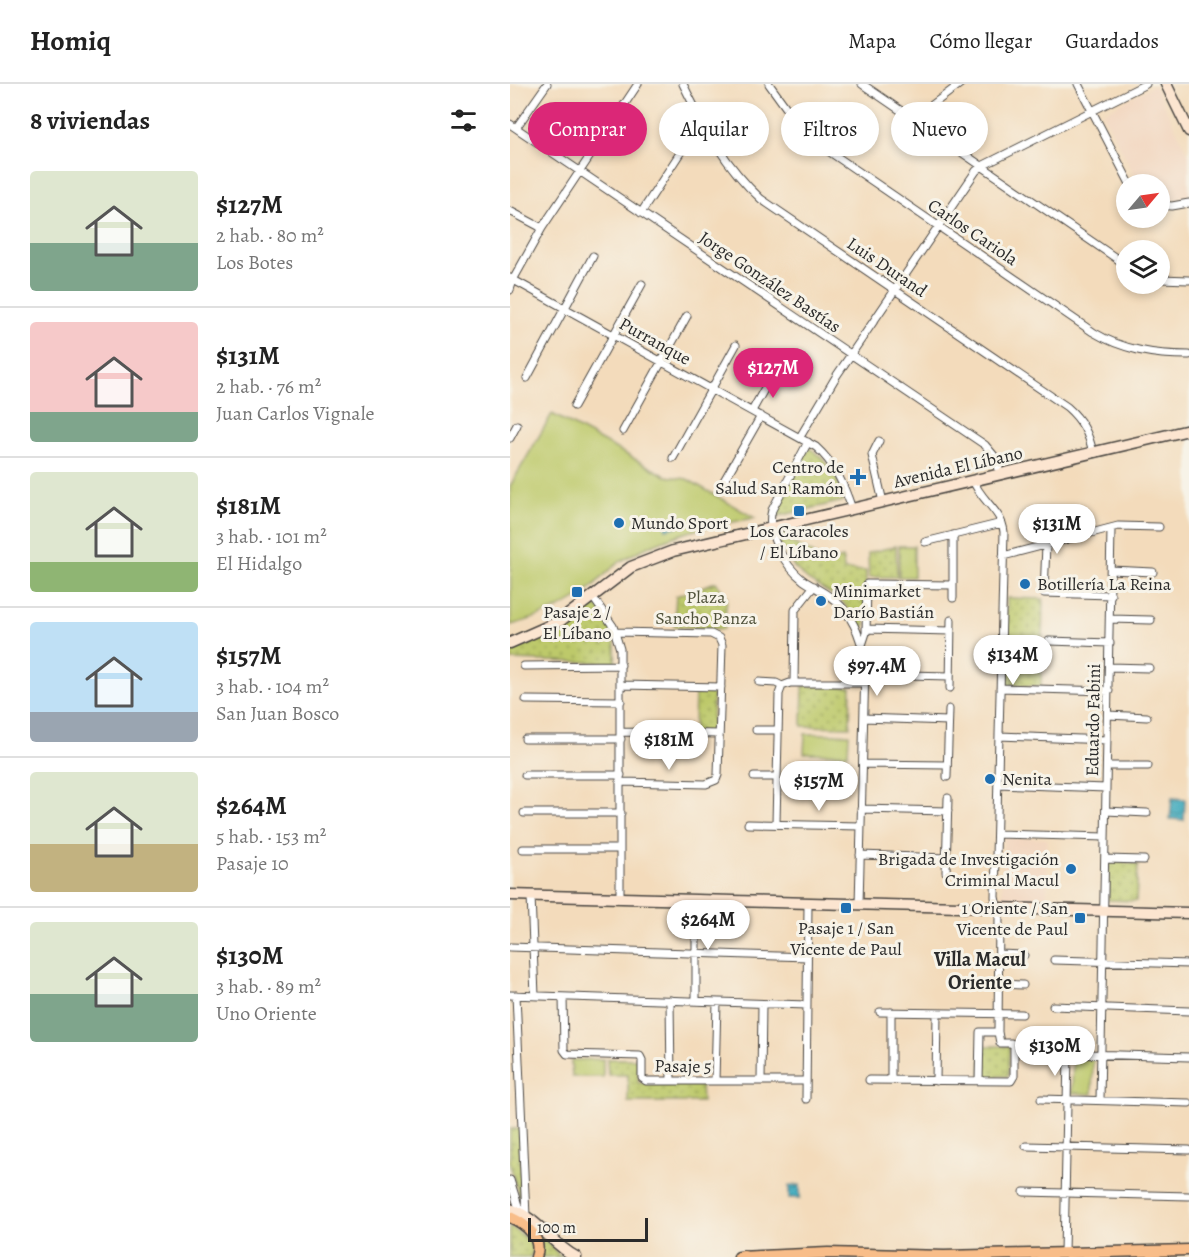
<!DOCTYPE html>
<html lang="es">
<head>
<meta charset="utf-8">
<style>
  body { margin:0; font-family:Alegreya,serif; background:#f2f2f2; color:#222; height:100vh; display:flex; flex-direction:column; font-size:22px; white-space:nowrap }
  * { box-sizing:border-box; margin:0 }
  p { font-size:20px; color:#767676 }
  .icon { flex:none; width:33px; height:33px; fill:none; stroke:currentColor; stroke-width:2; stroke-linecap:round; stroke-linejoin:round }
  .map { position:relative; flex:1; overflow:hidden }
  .details { display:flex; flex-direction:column; background:#fff; width:510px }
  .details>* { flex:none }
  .top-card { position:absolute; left:18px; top:18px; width:570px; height:54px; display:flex; gap:12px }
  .needle { width:39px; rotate:61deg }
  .tools { position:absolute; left:606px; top:90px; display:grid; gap:12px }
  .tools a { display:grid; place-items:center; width:54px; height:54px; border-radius:50%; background:#fff; box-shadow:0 3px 9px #0003; font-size:30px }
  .scale { position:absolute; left:18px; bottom:15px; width:120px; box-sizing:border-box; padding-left:6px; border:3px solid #2b2b2b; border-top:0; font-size:16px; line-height:21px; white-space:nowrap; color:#2b2b2b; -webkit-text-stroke:4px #f7f3e8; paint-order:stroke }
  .price { position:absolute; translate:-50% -51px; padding:0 14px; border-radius:21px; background:#fff; color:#222; font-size:20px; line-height:39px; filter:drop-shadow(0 2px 3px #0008) }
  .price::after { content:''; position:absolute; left:50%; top:36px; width:18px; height:14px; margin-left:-9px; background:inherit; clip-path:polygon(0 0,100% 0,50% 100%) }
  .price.active { background:#db2777; color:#fff }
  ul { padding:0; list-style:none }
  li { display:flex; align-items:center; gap:18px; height:150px; padding:0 30px }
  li+li { border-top:2px solid #e0e0e0 }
  li span { display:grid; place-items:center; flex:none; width:168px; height:120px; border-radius:6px; color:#555 }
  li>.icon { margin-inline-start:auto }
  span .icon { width:72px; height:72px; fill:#fffc; stroke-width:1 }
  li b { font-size:26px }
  h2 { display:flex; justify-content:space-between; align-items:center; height:72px; padding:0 30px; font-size:26px }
  .tag { padding:0 21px; border-radius:27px; background:#fff; box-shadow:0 3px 9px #0003; font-size:21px; line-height:54px }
  .tag.active { background:#db2777; color:#fff }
  header { display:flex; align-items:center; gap:36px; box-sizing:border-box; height:84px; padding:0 30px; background:#fff; border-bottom:2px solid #e0e0e0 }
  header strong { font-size:28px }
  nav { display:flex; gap:33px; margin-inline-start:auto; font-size:21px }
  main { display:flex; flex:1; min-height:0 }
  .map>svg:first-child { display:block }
  .built { fill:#f2d5be }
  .grass { fill:url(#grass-dots); stroke:#747a4b; stroke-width:1.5 }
  .garden { fill:#bdc96b; stroke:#747a4b; stroke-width:1.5 }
  .water { fill:url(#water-waves); stroke:#346a74; stroke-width:1.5 }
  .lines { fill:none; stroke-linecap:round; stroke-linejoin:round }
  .street-casing { stroke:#494541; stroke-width:9 }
  .secondary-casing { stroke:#494541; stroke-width:13 }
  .primary-casing { stroke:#494541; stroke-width:13 }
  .highway-casing { stroke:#494541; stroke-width:14 }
  .street { stroke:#fff; stroke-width:7 }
  .secondary { stroke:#fce5d0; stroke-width:10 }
  .primary { stroke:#f8bd89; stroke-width:10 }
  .highway { stroke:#f8bd89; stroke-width:12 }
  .poi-dot { fill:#1f6fb2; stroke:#f7f3e8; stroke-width:2 }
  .labels { text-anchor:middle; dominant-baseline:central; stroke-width:6; stroke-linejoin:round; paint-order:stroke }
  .street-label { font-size:18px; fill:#2b2b2b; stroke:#f7f3e8 }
  .poi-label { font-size:18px; fill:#2b2b2b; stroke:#f7f3e8; text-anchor:start }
  .park-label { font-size:18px; fill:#50523b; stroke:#f7f3e8 }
  .neighbourhood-label { font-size:20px; font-weight:bold; fill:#2b2b2b; stroke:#f7f3e8 }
</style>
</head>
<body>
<header>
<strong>Homiq</strong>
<nav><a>Mapa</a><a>Cómo llegar</a><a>Guardados</a></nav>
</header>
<main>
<section class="details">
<h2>8 viviendas<svg class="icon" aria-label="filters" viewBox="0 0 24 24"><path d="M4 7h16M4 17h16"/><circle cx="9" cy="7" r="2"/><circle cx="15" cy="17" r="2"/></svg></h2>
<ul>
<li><span style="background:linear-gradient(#dfe7d0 60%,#7fa58c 0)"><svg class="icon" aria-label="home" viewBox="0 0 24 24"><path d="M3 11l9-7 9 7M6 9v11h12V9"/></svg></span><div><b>$127M</b><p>2 hab. · 80 m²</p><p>Los Botes</p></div></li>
<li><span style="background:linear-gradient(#f6c9c9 75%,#7fa58c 0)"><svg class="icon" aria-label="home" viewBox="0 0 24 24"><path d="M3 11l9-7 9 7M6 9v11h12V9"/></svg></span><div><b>$131M</b><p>2 hab. · 76 m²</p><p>Juan Carlos Vignale</p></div></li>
<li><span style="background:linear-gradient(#dfe7d0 75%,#8fb573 0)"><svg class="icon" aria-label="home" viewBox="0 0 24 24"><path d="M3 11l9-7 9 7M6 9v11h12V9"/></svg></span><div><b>$181M</b><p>3 hab. · 101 m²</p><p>El Hidalgo</p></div></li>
<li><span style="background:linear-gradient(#bfe0f5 75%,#9aa5b1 0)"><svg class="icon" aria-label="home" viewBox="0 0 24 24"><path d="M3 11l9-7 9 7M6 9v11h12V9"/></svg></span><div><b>$157M</b><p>3 hab. · 104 m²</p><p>San Juan Bosco</p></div></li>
<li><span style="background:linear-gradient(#dfe7d0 60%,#c2b280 0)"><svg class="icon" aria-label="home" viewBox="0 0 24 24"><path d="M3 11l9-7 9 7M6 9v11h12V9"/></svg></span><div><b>$264M</b><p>5 hab. · 153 m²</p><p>Pasaje 10</p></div></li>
<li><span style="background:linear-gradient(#dfe7d0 60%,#7fa58c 0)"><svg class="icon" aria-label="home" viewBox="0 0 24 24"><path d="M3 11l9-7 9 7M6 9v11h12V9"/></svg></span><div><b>$130M</b><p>3 hab. · 89 m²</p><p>Uno Oriente</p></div></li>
</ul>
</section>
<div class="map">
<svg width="679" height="1173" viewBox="0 0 679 1173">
  <defs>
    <pattern id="grass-dots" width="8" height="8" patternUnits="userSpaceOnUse" patternTransform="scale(1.5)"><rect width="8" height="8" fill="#bdc96b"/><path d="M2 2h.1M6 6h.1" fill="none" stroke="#9aa358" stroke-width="1.8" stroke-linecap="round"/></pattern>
    <pattern id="water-waves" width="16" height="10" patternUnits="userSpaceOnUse" patternTransform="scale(1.5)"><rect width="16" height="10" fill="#3da9bc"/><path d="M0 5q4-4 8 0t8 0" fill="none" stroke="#338a99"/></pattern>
  </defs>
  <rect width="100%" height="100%" fill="#f7f3e8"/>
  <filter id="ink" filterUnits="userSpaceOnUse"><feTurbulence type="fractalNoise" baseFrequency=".0167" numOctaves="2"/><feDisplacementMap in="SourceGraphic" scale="12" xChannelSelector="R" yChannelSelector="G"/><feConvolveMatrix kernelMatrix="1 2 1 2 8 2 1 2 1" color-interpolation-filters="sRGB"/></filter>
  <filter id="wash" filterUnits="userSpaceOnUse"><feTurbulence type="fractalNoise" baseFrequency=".008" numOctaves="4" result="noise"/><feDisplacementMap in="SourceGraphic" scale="24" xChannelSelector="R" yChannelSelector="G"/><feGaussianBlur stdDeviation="1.35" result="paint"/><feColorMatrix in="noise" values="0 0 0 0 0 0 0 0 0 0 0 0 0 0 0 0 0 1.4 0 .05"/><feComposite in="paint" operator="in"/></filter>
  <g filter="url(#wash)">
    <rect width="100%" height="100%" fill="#f3dbbb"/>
    <path class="built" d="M644,1L679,71V112L664,116L650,114V100H629L593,29Z
      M494,753L537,755V815H492Z"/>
    <path class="grass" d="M298,363C317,376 327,392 334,413L333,417L264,433L263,427Z
      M276,448L279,457L318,478L333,474L334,486L356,487L355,542L351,543L332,517L298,496L284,483L268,456L269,450Z
      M386,462L387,493H359L358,469Z
      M206,498L217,514L214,545L164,542L166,512Z
      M497,514L533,515L531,602L495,601Z
      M83,522L89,523C101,544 107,553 105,579L1,576L2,567L52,545Z
      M293,602L341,603L340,643L292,642Z
      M185,607H203L202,648H184Z
      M599,778L628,780L626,817L598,816Z
      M471,962H500L498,992L471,993Z
      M97,975H128V999L191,1000L192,1018H118V991H98Z
      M0,1045H10L11,1119L0,1080Z
      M0,1142L21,1158L23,1168L20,1173H0Z
      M29,1149L49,1171L55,1173H30L27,1153Z"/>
    <path class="garden" d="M42,330L156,392L177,395L245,434C197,442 153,451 111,477C98,486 88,498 76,508C53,525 28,534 1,541L0,402Z
      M389,462H404V493H389Z
      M295,650H339L338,670L294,669Z
      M93,975V993H62L61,976Z
      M563,975H583L582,1010L562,1009Z"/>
    <path class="water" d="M171,432L173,441L156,445L154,436Z
      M662,714L675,715L674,736L660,735Z
      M290,1101V1114H279V1102Z"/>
  </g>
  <g filter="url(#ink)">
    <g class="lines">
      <g class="street-casing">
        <path id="street" d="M173,0C194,43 215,82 251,115L557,323C572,336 579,350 583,369
          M259,0L285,36L317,66L583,248C613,266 644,271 679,271
          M352,0L616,181
          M568,0L620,100
          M407,39L422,21L450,0
          M0,40L475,361L486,374L490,390
          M6,44L37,0
          M650,121L662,122L679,119
          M0,127L32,144
          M131,129L172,66L194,43
          M0,194L306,363C325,380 334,401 342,425
          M650,195L679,196
          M0,206L3,196L32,144L128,0
          M17,294L83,172
          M64,322L132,200
          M242,327L262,291
          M113,347L177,232
          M290,353L327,291L466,87L472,82L636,0
          M0,354L7,341
          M369,357L362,371L373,418
          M298,358L262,426C255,449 275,482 293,496C306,505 320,510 331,522C346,539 353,560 355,582L349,821
          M163,374L226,261
          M463,396C470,416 492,427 494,448L485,813L489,832L488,948H470L469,997
          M211,402L251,332
          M415,458L492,439
          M536,461L534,509L601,511
          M493,472L608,442L649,443
          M601,486L643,488
          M82,512L103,542L110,565V815
          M443,514V451
          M600,535L641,536
          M356,545L441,547
          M107,548L201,550L209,554L212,561L208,691L206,696L196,700L111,698
          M539,557L600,559
          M352,561L356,549L357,500L443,501
          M14,582L111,581
          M599,583L639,584
          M355,590L440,592
          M249,598L266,599L272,602L280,599H355
          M284,599L285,526L304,502
          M111,601L211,603
          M440,604L441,536
          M490,604L599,607
          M16,616L111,617
          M598,631L637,633
          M354,634L438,637
          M246,646H268
          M111,648L209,650
          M489,652L597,656
          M15,655H111
          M353,680L437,681
          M597,682H638
          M15,691H111
          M244,693H267
          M437,693L439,625
          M488,700L596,704
          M351,725L438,727
          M596,727L637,729
          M14,729H111
          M266,739L269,610L272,602
          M238,740L351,742
          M487,750L595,753
          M13,765H110
          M350,771L437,774
          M595,775L634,776
          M436,788L438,714
          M21,812L25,912
          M0,863L297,873
          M489,870L514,871
          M544,876L679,880
          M489,900L513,901
          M0,911L297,921
          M6,911L16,1132
          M53,913L54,966L57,970L130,972L132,976V994L136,997H296
          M160,916L161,997
          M186,917V817
          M543,922L679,927
          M370,928L512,930
          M542,969L679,973
          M359,996L501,997L504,992V962L501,959H490L488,948
          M381,996V928
          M205,997L207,918
          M251,997L252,920
          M426,997L427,929
          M296,1015L298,820
          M531,1015L679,1019
          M590,1016L601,445
          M516,1062L679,1066
          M0,1096L10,1128
          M514,1108L679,1112
          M554,1169L558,970"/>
      </g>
      <g class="secondary-casing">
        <path id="secondary" d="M656,0L679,47
          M0,559L50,537L121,483L163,467L679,346
          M0,811L679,829
          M0,1125C27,1133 41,1160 66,1173"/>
      </g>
      <g class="primary-casing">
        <path id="primary" d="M0,1133C16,1140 33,1154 26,1173
          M229,1173L318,1169L434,1172L679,1166"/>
      </g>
      <g class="highway-casing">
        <path id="highway" d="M233,1173H234"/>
      </g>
      <use href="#street" class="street"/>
      <use href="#secondary" class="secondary"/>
      <use href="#primary" class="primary"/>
      <use href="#highway" class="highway"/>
    </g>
  </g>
  <g class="poi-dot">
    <path d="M345 384h6v6h6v6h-6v6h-6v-6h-6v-6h6z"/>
    <rect x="283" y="421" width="12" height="12" rx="3"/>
    <circle cx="109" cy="439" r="6"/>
    <circle cx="515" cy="500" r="6"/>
    <rect x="61" y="502" width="12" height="12" rx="3"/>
    <circle cx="311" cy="517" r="6"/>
    <circle cx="480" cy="695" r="6"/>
    <circle cx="561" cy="785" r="6"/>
    <rect x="330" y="818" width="12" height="12" rx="3"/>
    <rect x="564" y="828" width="12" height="12" rx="3"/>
  </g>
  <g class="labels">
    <g class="street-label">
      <text transform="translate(463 148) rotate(34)">Carlos Cariola</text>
      <text transform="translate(377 183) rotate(34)">Luis Durand</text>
      <text transform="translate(260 198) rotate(34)">Jorge González Bastías</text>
      <text transform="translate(145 257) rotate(29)">Purranque</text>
      <text transform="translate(448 383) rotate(-13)">Avenida El Líbano</text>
      <text transform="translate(583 636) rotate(-89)">Eduardo Fabini</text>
      <text transform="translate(173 982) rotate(1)">Pasaje 5</text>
    </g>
    <g class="poi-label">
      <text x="334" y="383" text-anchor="end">Centro de<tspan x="334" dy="21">Salud San Ramón</tspan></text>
      <text x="121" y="439">Mundo Sport</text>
      <text x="289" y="447" text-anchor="middle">Los Caracoles<tspan x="289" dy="21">/ El Líbano</tspan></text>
      <text x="527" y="500">Botillería La Reina</text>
      <text x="323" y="507">Minimarket<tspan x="323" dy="21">Darío Bastián</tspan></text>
      <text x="67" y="528" text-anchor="middle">Pasaje 2 /<tspan x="67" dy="21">El Líbano</tspan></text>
      <text x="492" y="695">Nenita</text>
      <text x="549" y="775" text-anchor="end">Brigada de Investigación<tspan x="549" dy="21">Criminal Macul</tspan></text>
      <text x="558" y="824" text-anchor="end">1 Oriente / San<tspan x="558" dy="21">Vicente de Paul</tspan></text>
      <text x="336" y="844" text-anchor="middle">Pasaje 1 / San<tspan x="336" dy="21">Vicente de Paul</tspan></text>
    </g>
    <g class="park-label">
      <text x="196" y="513">Plaza<tspan x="196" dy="21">Sancho Panza</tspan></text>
    </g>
    <g class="neighbourhood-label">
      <text x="470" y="875">Villa Macul<tspan x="470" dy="23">Oriente</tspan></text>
    </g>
  </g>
</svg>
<div class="tools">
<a><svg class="needle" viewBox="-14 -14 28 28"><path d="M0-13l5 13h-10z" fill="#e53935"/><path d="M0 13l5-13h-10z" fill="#767676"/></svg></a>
<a><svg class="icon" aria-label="layers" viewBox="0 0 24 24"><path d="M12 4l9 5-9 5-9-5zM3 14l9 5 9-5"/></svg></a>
</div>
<div class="scale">100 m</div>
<b class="price active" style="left:263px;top:315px">$127M</b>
<b class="price" style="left:547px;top:471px">$131M</b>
<b class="price" style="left:503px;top:602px">$134M</b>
<b class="price" style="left:367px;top:613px">$97.4M</b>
<b class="price" style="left:159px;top:687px">$181M</b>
<b class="price" style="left:309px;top:728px">$157M</b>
<b class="price" style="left:198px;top:867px">$264M</b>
<b class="price" style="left:545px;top:993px">$130M</b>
<div class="top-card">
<a class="tag active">Comprar</a>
<a class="tag">Alquilar</a>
<a class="tag">Filtros</a>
<a class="tag">Nuevo</a>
</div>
</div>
</main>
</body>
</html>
